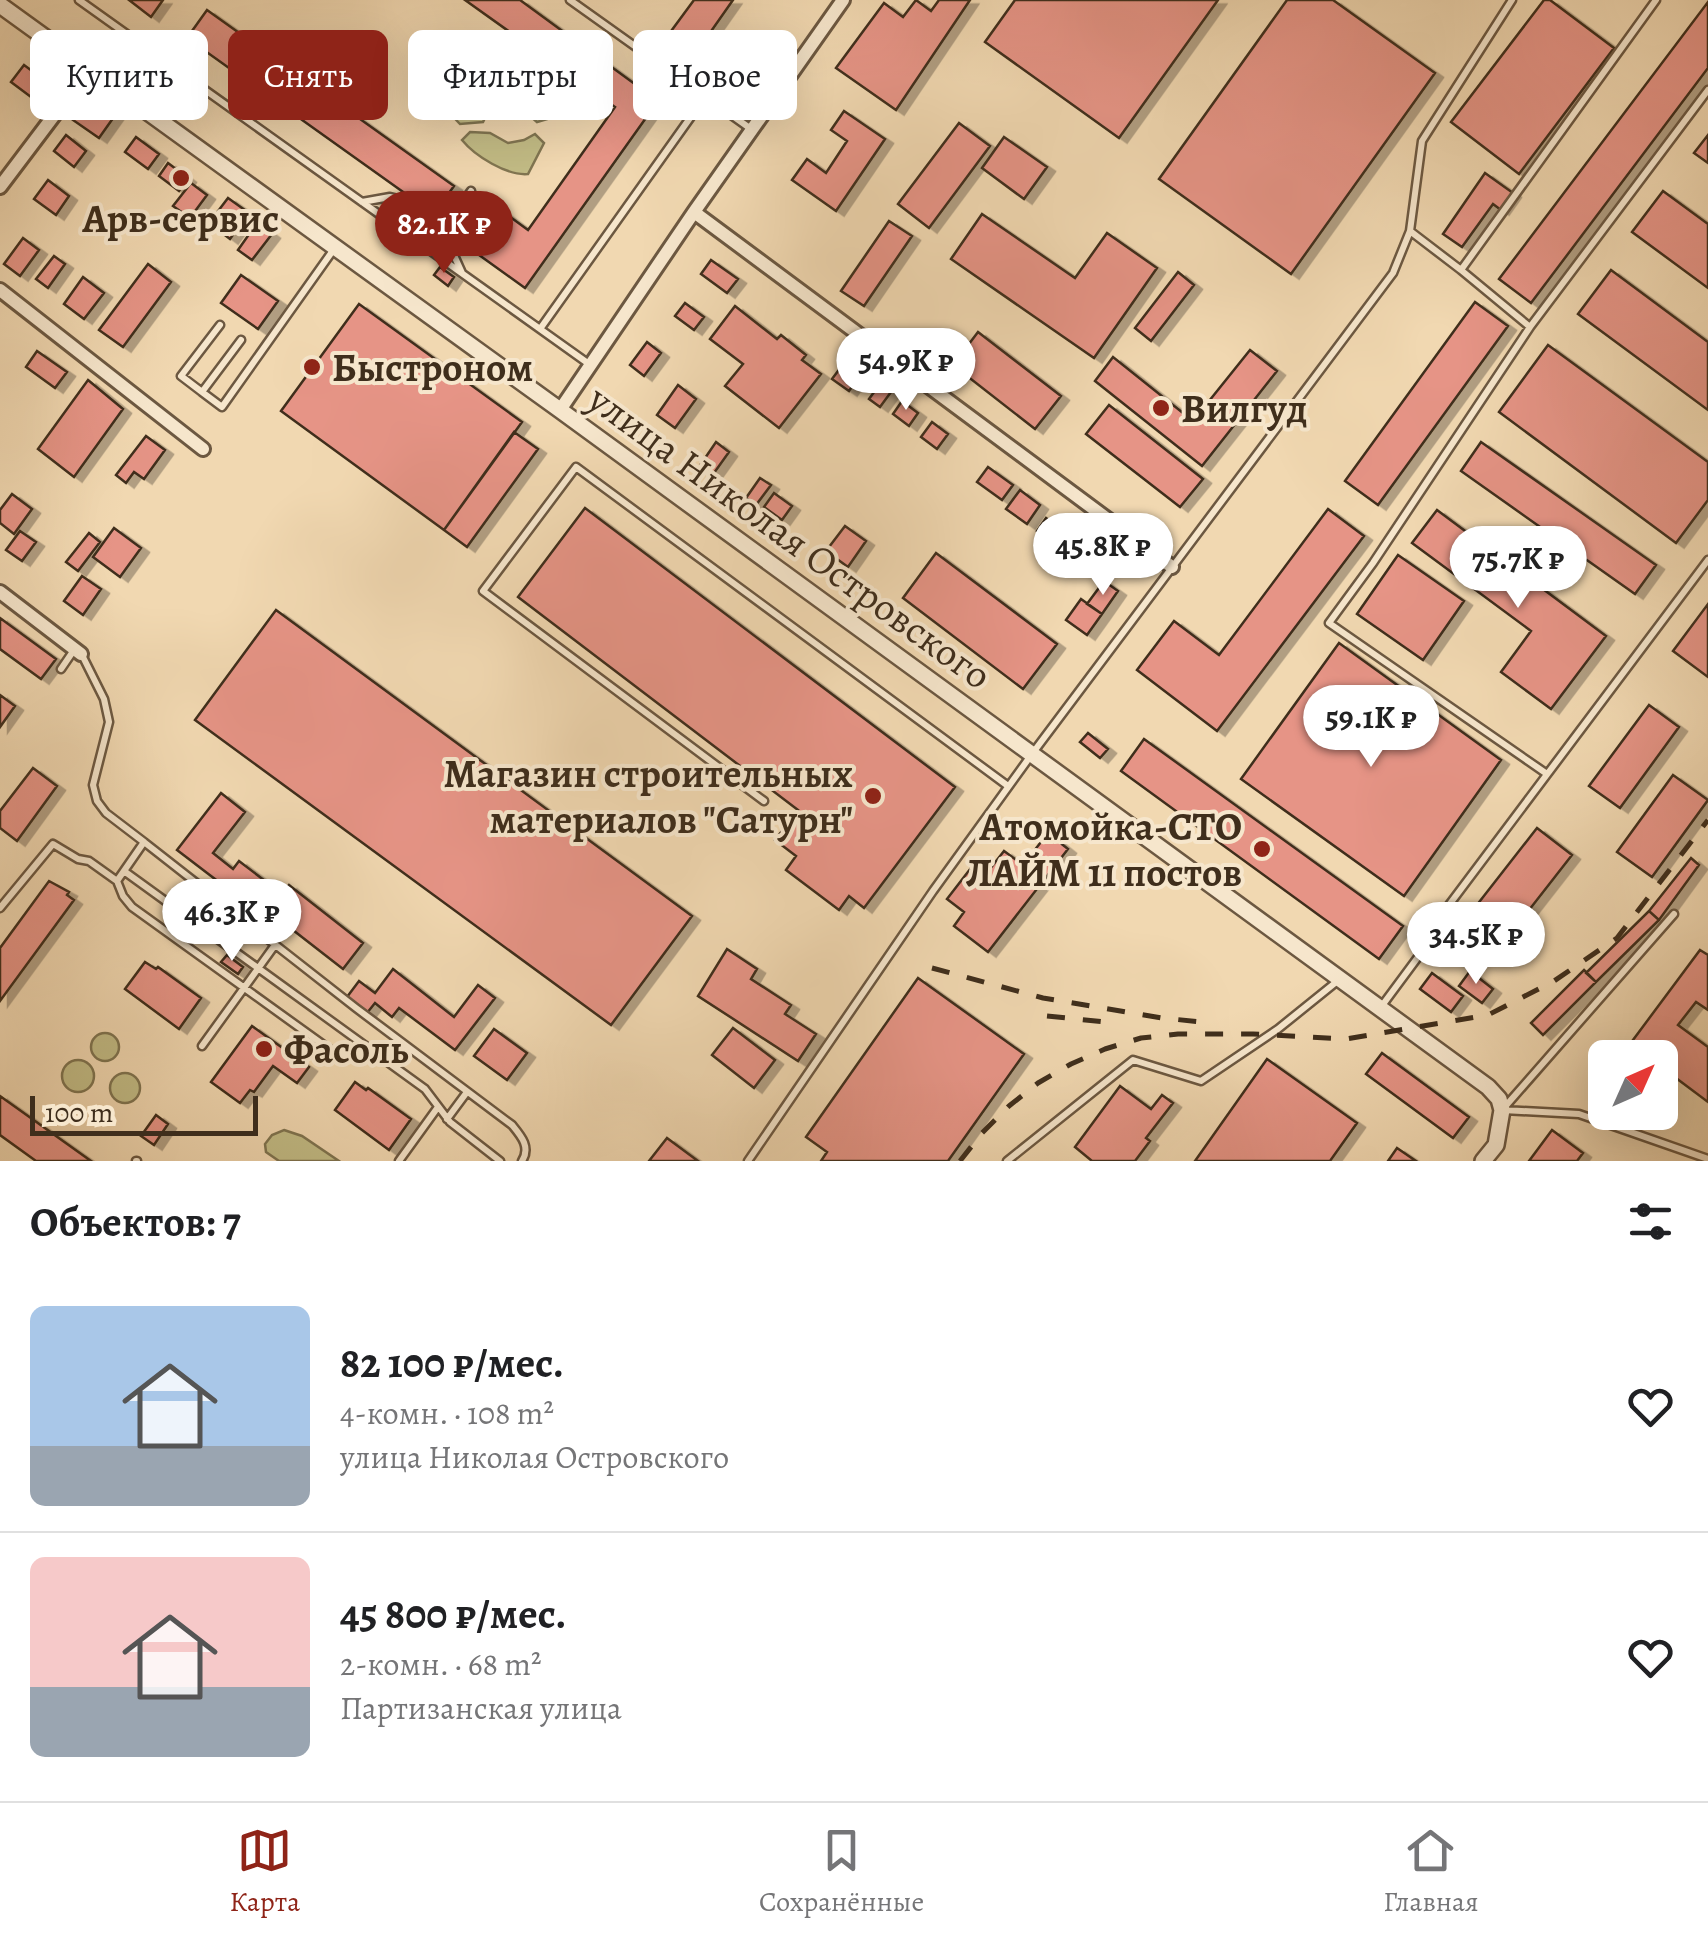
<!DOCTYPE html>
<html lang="ru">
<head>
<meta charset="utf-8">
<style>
  body { margin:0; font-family:Alegreya,serif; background:#f6f6f6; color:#202124; height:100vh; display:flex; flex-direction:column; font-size:38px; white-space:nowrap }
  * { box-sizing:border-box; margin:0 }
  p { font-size:32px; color:#757577 }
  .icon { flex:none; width:55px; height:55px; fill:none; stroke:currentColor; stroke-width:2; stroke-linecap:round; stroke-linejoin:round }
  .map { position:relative; height:1161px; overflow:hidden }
  .drawer { display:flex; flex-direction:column; background:#fff; flex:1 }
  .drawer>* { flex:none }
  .hud { position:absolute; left:30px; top:30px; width:1000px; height:90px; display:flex; gap:20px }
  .needle { width:65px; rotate:45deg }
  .buttons { position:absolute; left:1588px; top:1040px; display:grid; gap:20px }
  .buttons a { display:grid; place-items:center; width:90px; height:90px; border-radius:15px; background:#fff; box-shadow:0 10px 40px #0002; font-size:50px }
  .scale { position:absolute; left:30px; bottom:25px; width:228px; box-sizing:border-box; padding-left:10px; border:5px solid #3f2e1c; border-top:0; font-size:28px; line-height:35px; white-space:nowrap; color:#3f2e1c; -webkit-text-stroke:8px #f6e6cc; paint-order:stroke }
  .price { position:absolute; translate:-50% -85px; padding:0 22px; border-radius:35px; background:#fff; color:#222; font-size:32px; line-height:65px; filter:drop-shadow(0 2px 5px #0008) }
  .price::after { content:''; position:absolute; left:50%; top:60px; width:30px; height:22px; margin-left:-15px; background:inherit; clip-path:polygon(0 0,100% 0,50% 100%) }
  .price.selected { background:#8f2418; color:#fff }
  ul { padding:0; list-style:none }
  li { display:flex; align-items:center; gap:30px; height:250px; padding:0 30px }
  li+li { border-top:2px solid #e0e0e0 }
  li span { display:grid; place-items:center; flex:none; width:280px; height:200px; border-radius:15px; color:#555 }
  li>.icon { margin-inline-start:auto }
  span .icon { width:120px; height:120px; fill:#fffc; stroke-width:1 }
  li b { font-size:42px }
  h2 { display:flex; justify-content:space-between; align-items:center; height:120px; padding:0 30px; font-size:42px }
  .chip { padding:0 35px; border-radius:15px; background:#fff; box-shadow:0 10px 40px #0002; font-size:35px; line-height:90px }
  .chip.selected { background:#8f2418; color:#fff }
  .tab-bar { display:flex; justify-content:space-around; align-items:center; height:140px; border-top:2px solid #e0e0e0; background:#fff; font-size:28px; color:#757577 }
  .tab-bar a { display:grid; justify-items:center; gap:5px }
  .tab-bar .selected { color:#8f2418 }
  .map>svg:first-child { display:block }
  .green { fill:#c2bc86; stroke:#807551; stroke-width:2.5 }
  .building { fill:#e69486; stroke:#3f2e1c; stroke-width:2.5; filter:url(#shadow) }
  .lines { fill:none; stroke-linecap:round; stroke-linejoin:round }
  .service-casing { stroke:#6c5841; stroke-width:11 }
  .minor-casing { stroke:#6c5841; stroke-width:18 }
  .tertiary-casing { stroke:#6c5841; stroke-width:20 }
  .service { stroke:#f6e6cc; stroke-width:6 }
  .minor { stroke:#f6e6cc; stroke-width:12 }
  .tertiary { stroke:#f6e6cc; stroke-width:15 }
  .rail { stroke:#3f2e1c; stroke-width:5; stroke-dasharray:18 18; stroke-linecap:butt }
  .poi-dot { fill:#8f2418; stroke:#f6e6cc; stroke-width:4 }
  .labels { text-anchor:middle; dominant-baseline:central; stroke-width:8; stroke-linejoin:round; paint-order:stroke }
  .poi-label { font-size:40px; font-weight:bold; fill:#3f2e1c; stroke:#f6e6cc; text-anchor:start }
  .street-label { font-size:40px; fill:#3f2e1c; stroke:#f6e6cc }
</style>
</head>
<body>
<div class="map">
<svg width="1708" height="1161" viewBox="0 0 1708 1161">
  <defs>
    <filter id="shadow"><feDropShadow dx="8" dy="4.5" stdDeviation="0" flood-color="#0004"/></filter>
  </defs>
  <rect width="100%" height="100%" fill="#f1d8b1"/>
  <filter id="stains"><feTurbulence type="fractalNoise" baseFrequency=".002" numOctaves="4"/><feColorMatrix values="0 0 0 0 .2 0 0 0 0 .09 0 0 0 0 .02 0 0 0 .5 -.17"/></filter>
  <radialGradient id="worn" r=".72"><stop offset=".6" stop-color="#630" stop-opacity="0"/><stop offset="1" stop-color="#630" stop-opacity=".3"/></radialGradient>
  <path class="green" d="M476,51L490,55L501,71L488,82L496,95L483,122L460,124L443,106L442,101L455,76L473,73Z
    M533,82L556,99L561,115L537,122L522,109L521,105Z
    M470,132L490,133L508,143L524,140L535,134L544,143L528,174C507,176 475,156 462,140Z
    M91 1047a14 14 0 1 1 28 0a14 14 0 1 1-28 0Z
    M62 1076a16 16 0 1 1 32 0a16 16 0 1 1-32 0Z
    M110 1088a15 15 0 1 1 30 0a15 15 0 1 1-30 0Z
    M284,1130L302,1136L339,1161H279L266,1152L265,1144L272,1135Z"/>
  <path class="building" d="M129,0H163L151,17Z
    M465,0H520L658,101L525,288L454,237L483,197L528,230L615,107Z
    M694,0H733L693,57L666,38Z
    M916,0L931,11L939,0H970L896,110L836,68L884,3L903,17Z
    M1015,0H1218L1119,138L985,42Z
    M1287,0H1333L1435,73L1291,274L1159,179Z
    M1544,0H1550L1614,48L1519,174L1451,122Z
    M1708,2V68L1531,303L1499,279Z
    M207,10L454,186L434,214L187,38Z
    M24,65L43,79L31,97L11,82Z
    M89,96L116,114L99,138L73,120Z
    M844,111L885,139L836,211L792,180L807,159L826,173L847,141L831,130Z
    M959,123L990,146L929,228L898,204Z
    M66,135L86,151L74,167L54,151Z
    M1708,135V163L1694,153Z
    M136,137L159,154L148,169L125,152Z
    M1004,137L1047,167L1024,199L982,168Z
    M168,163L188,178L179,191L159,176Z
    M1485,173L1513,193L1501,210L1493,204L1462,247L1443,234Z
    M48,180L69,196L56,215L34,199Z
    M191,183L207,195L190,218L173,206Z
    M1663,191L1708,224V288L1632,232Z
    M228,198L249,213L230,239L209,223Z
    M982,214L1075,278L1107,233L1157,268L1094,358L951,259Z
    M889,221L912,236L864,306L841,291Z
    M257,223L272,234L252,260L238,250Z
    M23,238L39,250L20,276L4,264Z
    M54,256L65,264L48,288L36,279Z
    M711,260L738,279L727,293L701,274Z
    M148,264L171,282L123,347L99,330Z
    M440,267L454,277L448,286L434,275Z
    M1611,270L1708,342V410L1578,314Z
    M1178,272L1194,285L1151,341L1135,328Z
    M241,275L278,301L258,329L221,303Z
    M83,277L104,293L84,319L64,304Z
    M1475,302L1508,326L1378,505L1345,481Z
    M685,303L704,317L694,330L675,316Z
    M359,304L522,422L444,530L281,411Z
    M735,306L777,339L781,335L806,355L802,360L821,374L779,428L725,386L743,364L710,339Z
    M978,332L1061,396L1035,429L953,365Z
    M647,342L661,353L644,376L630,365Z
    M1548,345L1708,462V500L1676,543L1499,412Z
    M1250,350L1277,371L1202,466L1095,381L1113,357L1193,421Z
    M37,351L67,372L55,388L26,367Z
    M847,359L863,371L849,391L832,379Z
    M88,380L123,409L74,477L38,449Z
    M880,384L891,392L880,407L869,399Z
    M678,385L696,399L675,428L657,415Z
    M902,401L918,413L909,426L893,414Z
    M1109,405L1203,479L1180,507L1086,434Z
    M932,422L948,434L937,449L921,437Z
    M514,432L538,449L467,547L444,530Z
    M146,436L165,450L144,479L134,472L126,483L116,475Z
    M716,442L729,452L714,473L701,464Z
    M1481,442L1656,565L1635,594L1461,471Z
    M988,467L1013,485L1002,500L977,482Z
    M760,478L771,485L756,505L746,498Z
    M1020,490L1040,505L1027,524L1006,509Z
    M774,493L792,506L782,520L764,507Z
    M12,494L32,509L14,534L0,523V510Z
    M585,508L955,787L864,908L849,896L839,910L786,870L796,856L775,840L798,810L518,597Z
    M1328,509L1364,536L1217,731L1137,670L1174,621L1219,655Z
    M1437,510L1606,636L1551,709L1501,672L1531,631L1412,543Z
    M1046,518L1061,530L1052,542L1037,531Z
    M845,526L866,541L848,567L826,551Z
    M114,528L141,548L120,577L93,557Z
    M20,531L36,542L22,561L6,550Z
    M89,533L100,542L78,571L66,562Z
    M1079,538L1092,547L1081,563L1067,554Z
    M936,553L1057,644L1023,689L903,598Z
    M1398,555L1464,601L1423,660L1357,614Z
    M82,576L101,589L83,615L64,601Z
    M1104,581L1118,591L1102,614L1087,604Z
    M1081,599L1102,614L1087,635L1066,620Z
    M1708,604V677L1673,651Z
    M276,610L692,916L611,1025L195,720Z
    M0,618L56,659L41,679L0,649Z
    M1339,643L1501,760L1404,896L1241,779Z
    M0,695L15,706L0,727Z
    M1649,705L1679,727L1620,808L1589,786Z
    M1088,733L1108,749L1100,758L1080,742Z
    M1144,739L1403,926L1379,959L1121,771Z
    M33,768L57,786L17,841L0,828V811Z
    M1673,775L1708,800L1652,877L1617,852Z
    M221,793L245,812L213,853L233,869L239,861L282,894L289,885L363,943L343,969L271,913L266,918L177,850Z
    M1537,828L1572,855L1490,960L1455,933Z
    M1048,833L1068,849L988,952L954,926L964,912L947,899L974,864L986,874L1004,851L1023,865Z
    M1691,858L1699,865L1659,920L1649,911Z
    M49,881L69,892L67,895L74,900L0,1001V948Z
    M1649,911L1659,920L1596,982L1586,973Z
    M727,949L757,969L751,979L791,1005L785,1014L816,1034L798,1061L698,996Z
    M1700,950L1708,955V1010L1696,1002L1678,1025L1708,1047V1102L1660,1066V1058H1648L1630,1044Z
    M227,955L243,967L238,974L221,962Z
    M145,962L156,969L158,967L201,998L179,1029L125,989Z
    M393,969L454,1017L478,985L495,998L455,1050L399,1008L392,1017L375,1003L367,1013L347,997L359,981L375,993Z
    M1584,970L1596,982L1543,1035L1531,1023Z
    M1470,971L1493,989L1482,1003L1459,986Z
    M1432,973L1463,996L1451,1012L1420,989Z
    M918,978L1024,1054L948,1161H821L827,1152L806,1137Z
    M252,1026L309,1067L297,1083L273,1066L254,1092L250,1090L240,1103L211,1082Z
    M733,1028L775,1060L754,1088L712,1055Z
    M494,1029L527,1053L507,1080L474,1056Z
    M1382,1053L1469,1117L1453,1138L1366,1074Z
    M1267,1059L1357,1123L1330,1161H1195Z
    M355,1082L366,1090L368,1088L411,1119L389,1150L335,1110Z
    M1120,1086L1151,1109L1162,1095L1173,1103L1146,1138L1150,1141L1135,1161H1092L1075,1147Z
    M0,1096L91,1161H36L0,1135Z
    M156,1115L168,1124L154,1145L141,1136Z
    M1552,1130L1583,1153L1577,1161H1529Z
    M667,1138L698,1161H649Z
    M1397,1148L1416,1161H1388Z"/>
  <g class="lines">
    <g class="service-casing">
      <path id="service" d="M79,0L589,364
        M570,0L751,129
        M362,202L390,197L398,199L443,231L462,273
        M443,231L471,191
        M1410,231L1461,270
        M1530,327L1461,270L1656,0
        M540,329L705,97
        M241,340L202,392L222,407L334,249
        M202,392L181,376L220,325
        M61,669L74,650
        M1547,774L1329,623L1373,563L1530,327L1708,90
        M764,801L483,591L576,467L1008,786
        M144,842L356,1008L512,1125C521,1136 531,1147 522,1161
        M124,871L425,1089L450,1122L500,1161
        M117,881L123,896L132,907L332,1051L342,1053L368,1049
        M0,908L53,844L78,859L89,861L117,881L144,842L106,813L97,801L93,785L109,722L104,699L82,655
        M1381,1007L1424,949L1449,905L1708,560
        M202,1046L275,945
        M1503,1109L1674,914
        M1503,1110L1579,1114L1708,1159
        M447,1119L467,1092
        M136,1161H137
        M399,1161L438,1107
        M748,1161L933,891L1032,754L1393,273L1410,231L1422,141L1512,0
        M1007,1161L1133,1060L1201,1081L1278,1029L1340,979"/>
    </g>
    <g class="minor-casing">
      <path id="minor" d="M0,187L89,69
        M694,212L1172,567
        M0,290L203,449
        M560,410L694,212L843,0
        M0,592L81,654"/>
    </g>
    <g class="tertiary-casing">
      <path id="tertiary" d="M0,5L560,410L1488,1087L1499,1099L1502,1110L1496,1145L1483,1161"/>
    </g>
    <use href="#service" class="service"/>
    <use href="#minor" class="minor"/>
    <use href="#tertiary" class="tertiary"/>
    <path class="rail" d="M932,968L1043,998L1162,1018L1202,1022
      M1047,1016L1105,1022
      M960,1161L982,1133L1009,1106L1038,1083L1071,1064L1105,1049L1141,1038L1178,1034H1253L1346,1039L1488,1015L1554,981L1617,938L1708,820"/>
  </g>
  <g class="poi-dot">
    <circle cx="181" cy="178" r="10"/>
    <circle cx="312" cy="367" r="10"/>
    <circle cx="1161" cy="408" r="10"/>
    <circle cx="873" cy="796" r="10"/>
    <circle cx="1262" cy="849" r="10"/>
    <circle cx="264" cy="1049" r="10"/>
  </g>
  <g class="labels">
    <g class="poi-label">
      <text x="181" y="218" text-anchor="middle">Арв-сервис</text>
      <text x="332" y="367">Быстроном</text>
      <text x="1181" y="408">Вилгуд</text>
      <text x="853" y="773" text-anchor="end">Магазин строительных<tspan x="853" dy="46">материалов "Сатурн"</tspan></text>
      <text x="1242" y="826" text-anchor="end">Атомойка-СТО<tspan x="1242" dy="46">ЛАЙМ 11 постов</tspan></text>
      <text x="284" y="1049">Фасоль</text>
    </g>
    <g class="street-label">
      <text transform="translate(790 537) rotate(36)">улица Николая Островского</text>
    </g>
  </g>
  <rect width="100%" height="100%" filter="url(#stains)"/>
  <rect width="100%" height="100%" fill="url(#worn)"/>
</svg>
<div class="buttons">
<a><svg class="needle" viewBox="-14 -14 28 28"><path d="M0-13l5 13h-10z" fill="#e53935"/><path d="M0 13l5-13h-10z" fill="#757577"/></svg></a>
</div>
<div class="scale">100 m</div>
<b class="price selected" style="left:444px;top:276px">82.1K ₽</b>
<b class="price" style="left:906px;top:413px">54.9K ₽</b>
<b class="price" style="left:1103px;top:598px">45.8K ₽</b>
<b class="price" style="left:1518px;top:611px">75.7K ₽</b>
<b class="price" style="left:1371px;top:770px">59.1K ₽</b>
<b class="price" style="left:232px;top:964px">46.3K ₽</b>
<b class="price" style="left:1476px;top:987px">34.5K ₽</b>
<div class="hud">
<a class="chip">Купить</a>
<a class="chip selected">Снять</a>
<a class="chip">Фильтры</a>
<a class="chip">Новое</a>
</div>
</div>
<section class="drawer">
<h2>Объектов: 7<svg class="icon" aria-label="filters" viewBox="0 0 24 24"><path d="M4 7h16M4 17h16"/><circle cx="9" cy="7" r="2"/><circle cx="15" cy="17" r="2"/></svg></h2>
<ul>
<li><span style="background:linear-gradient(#a9c7e8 70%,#9aa5b1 0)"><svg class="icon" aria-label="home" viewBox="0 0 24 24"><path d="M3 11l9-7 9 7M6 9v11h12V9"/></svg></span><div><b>82 100 ₽/мес.</b><p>4-комн. · 108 m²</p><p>улица Николая Островского</p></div><svg class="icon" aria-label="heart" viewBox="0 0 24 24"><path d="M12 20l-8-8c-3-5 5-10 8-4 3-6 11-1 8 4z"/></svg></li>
<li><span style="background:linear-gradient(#f6c9c9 65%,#9aa5b1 0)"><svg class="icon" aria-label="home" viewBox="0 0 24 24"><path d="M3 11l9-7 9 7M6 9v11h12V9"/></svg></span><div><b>45 800 ₽/мес.</b><p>2-комн. · 68 m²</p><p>Партизанская улица</p></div><svg class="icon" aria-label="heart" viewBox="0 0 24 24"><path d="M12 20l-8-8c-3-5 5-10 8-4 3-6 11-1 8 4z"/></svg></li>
</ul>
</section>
<nav class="tab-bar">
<a class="selected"><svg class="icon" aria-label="map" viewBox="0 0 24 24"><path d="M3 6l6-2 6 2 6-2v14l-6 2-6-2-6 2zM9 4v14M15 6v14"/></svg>Карта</a>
<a><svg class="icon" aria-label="saved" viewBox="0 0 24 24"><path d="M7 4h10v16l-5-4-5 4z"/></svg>Сохранённые</a>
<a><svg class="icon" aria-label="home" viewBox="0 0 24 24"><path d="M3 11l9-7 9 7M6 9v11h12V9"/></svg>Главная</a>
</nav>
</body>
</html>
